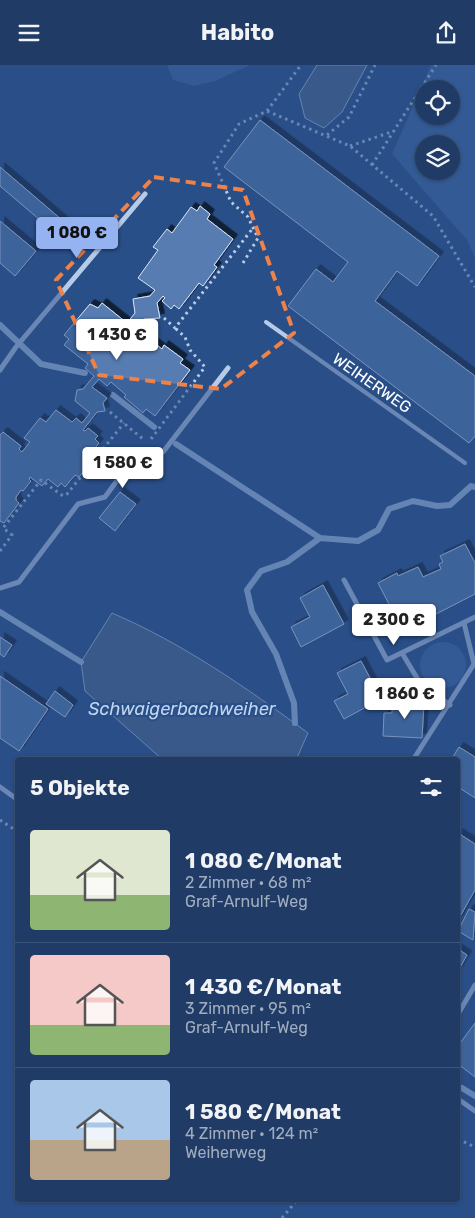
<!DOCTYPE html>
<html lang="de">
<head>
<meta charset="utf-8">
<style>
  body { margin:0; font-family:Rubik,sans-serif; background:#27426c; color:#f1f3f6; height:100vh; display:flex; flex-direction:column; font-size:19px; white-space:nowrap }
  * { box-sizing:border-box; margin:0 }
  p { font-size:16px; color:#a1adbf }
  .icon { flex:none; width:28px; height:28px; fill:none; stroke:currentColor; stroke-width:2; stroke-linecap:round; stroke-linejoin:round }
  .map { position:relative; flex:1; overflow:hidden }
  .drawer { position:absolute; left:15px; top:692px; width:445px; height:445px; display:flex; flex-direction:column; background:#1f3b66; border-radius:5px; box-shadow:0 1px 4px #0004,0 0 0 1px #3c557a }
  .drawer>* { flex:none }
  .buttons { position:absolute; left:415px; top:15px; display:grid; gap:10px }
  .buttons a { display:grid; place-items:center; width:45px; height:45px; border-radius:50%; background:#1f3b66; box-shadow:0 1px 4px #0004,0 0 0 1px #3c557a; font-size:25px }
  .price { position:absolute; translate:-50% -42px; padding:0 11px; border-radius:5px; background:#fff; color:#222; font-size:16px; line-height:32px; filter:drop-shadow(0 1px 2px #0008) }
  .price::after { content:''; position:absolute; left:50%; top:30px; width:15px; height:11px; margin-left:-8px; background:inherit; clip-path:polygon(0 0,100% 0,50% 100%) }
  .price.current { background:#95b2f1; color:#111 }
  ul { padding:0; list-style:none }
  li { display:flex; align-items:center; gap:15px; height:125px; padding:0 15px }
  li+li { border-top:1px solid #3c557a }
  li span { display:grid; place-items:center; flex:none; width:140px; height:100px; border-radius:5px; color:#555 }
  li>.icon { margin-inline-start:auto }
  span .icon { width:60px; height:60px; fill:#fffc; stroke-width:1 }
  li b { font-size:21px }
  h2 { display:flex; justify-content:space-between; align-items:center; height:60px; padding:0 15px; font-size:21px }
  header { display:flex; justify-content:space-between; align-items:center; height:65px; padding:0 15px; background:#1f3b66; font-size:22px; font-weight:700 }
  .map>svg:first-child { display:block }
  .green { fill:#3e68a4; fill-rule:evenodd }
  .water { fill:#4c668f; stroke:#abc5e8 }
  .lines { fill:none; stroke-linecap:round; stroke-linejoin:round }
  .stream { stroke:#abc5e8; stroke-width:6 }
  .building { fill:#567bb1; stroke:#dae6f7; filter:url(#shadow) }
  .path { stroke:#b6cbe8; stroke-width:3; stroke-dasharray:2.5 4; stroke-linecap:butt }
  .service { stroke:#b6cbe8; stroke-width:4 }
  .minor { stroke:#b6cbe8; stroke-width:5 }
  .marked { fill:none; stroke:#ee8249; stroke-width:4; stroke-dasharray:10 6; stroke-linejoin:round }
  .labels { text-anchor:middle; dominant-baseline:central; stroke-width:4.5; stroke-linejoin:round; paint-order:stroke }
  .street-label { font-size:16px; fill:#fff; stroke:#294f88 }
  .water-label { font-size:18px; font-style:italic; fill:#c2d5ef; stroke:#294f88 }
</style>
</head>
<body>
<header><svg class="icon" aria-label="menu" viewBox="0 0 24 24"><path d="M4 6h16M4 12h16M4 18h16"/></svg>Habito<svg class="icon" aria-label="share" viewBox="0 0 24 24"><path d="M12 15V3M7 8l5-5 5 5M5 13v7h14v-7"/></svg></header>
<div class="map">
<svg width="475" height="1153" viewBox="0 0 475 1153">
  <defs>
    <filter id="shadow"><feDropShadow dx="4.5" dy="-4.5" stdDeviation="0" flood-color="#0009"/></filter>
  </defs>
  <rect width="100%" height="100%" fill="#294f88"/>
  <path class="green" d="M167,0H250L215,16L194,21L173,15Z
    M431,0H475V193L467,175L392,89ZM424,24H451V51H424ZM424,79H451V106H424Z
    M420 600a23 23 0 1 1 46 0a23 23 0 1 1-46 0Z"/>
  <path class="water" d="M317,0H367L342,47L324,63L305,53L299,29Z
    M112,548C182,578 247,623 308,668L296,695H163L85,626L81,597Z"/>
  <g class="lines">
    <path class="stream" d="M0,260L41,299L85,308
      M113,330L154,362
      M176,379L320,473L358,476L378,465L389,444L413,436L437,441L450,440L471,421L475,422
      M0,547L81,597
      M295,658L294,638L276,589L252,547L247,525L261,506L287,497L320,473
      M462,1023L475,1031"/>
  </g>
  <path class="building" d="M260,55L439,191L417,221L397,206L375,236L475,311V371L469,378L288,241L316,204L333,217L348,197L224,102Z
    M0,102L76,167L67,178L0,121Z
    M200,141L210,149L207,154L233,174L214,200L217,202L203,221L199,218L179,244L174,240L171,244L162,236L165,233L163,231L157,238L160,253L144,254L139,260L148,267L145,271L162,284L164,280L183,294L180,298L190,305L155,351L146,344L143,348L124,332L126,330L111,317L107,321L99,314L92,322L107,333L103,338L105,346L97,347L83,365L85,366L88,363L98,371L95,374L99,378L90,390L94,393L79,412L75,410L65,422L61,418L58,422L48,414L42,421L30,412L29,414L31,416L23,426L21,425L16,432V435L19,438L4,458L0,456V370L3,367L21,381L19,384L22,387L30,377L24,373L40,353L46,357L56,345L72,357L76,353L82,358L90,348L75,336L77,325L83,324L94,311L85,303L88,299L64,280L69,274L64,270L90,239L98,243L102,238L127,258L135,248L133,234L150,231L155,225L138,213L158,185L153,182L167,164L172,168L191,142L197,146Z
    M0,156L36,186L15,211L0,198Z
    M120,427L136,439L115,466L99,453Z
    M465,479L475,498V529L403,566L378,518L397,508L398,511L418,502L423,512L441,504L439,499L443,497L440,491Z
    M323,520L344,559L301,582L291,562L310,552L300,533Z
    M0,572L12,580L4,592L0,589Z
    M361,596L381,634L344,654L334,636L348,629L337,608Z
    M0,611L48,644L19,686L0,673Z
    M55,626L73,640L65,652L46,639Z
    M393,636L424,638L422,673L383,671L384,648H392Z
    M459,682L475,692V733L458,722V695H451Z
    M458,768L475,779V825L458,855Z
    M469,844L475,847L473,875L458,866Z
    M458,884L467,890L458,906Z
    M475,958V1012L458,999V981Z"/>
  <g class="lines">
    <path class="path" d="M267,46L301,0
      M327,70L349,52L375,0
      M350,81L394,66
      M372,100L436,0
      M243,198L258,173L248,152L231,137L214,98L239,59L267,46L350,81L433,151L475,222
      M164,253L175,263L253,163
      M110,347L143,374
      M151,374L205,302L190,285L185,272L175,263
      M0,486L12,470L3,463L41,415L63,431L67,429L124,358
      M0,755L18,767
      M458,1074L475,1082
      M282,1153L297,1135"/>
    <path class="service" d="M266,257L465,398"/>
    <path class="minor" d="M0,305L16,282L145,129
      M344,515L387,595L475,552
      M0,523L19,517L78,439L105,432L138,387H163L228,303
      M402,588L420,618L450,640
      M413,695L474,599L464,558
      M0,722L18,735
      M458,949L475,920
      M458,1034L475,1046"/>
  </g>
  <path d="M0 0H475V1153H0ZM154,112L243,125L294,268L221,324L99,310L56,215Z" fill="#294f88" fill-opacity=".55" fill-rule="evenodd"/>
  <path class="marked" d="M154,112L243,125L294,268L221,324L99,310L56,215Z"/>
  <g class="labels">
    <g class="street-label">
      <text transform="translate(372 318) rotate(35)">WEIHERWEG</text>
    </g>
    <g class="water-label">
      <text x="182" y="644">Schwaigerbachweiher</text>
    </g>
  </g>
</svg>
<div class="buttons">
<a><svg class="icon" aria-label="locate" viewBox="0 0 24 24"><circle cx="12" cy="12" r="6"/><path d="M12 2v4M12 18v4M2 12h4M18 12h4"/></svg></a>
<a><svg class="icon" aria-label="layers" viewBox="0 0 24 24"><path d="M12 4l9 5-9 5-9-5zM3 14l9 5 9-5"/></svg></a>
</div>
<b class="price current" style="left:77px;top:194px">1 080 €</b>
<b class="price" style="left:117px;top:296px">1 430 €</b>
<b class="price" style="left:123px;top:424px">1 580 €</b>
<b class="price" style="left:394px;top:581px">2 300 €</b>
<b class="price" style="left:405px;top:655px">1 860 €</b>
<section class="drawer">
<h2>5 Objekte<svg class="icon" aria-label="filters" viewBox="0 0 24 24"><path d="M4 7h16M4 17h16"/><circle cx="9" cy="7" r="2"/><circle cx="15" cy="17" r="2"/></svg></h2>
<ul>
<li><span style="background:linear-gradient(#dfe7d0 65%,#8fb573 0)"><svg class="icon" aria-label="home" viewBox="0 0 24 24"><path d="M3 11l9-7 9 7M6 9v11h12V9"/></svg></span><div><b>1 080 €/Monat</b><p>2 Zimmer · 68 m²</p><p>Graf-Arnulf-Weg</p></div></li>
<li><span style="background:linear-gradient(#f6c9c9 70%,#8fb573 0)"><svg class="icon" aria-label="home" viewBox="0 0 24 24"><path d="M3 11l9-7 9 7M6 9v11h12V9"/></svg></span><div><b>1 430 €/Monat</b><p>3 Zimmer · 95 m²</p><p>Graf-Arnulf-Weg</p></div></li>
<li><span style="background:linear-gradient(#a9c7e8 60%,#b9a48a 0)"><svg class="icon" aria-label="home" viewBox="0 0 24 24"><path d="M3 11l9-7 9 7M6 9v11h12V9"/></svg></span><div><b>1 580 €/Monat</b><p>4 Zimmer · 124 m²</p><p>Weiherweg</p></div></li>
</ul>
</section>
</div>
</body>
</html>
